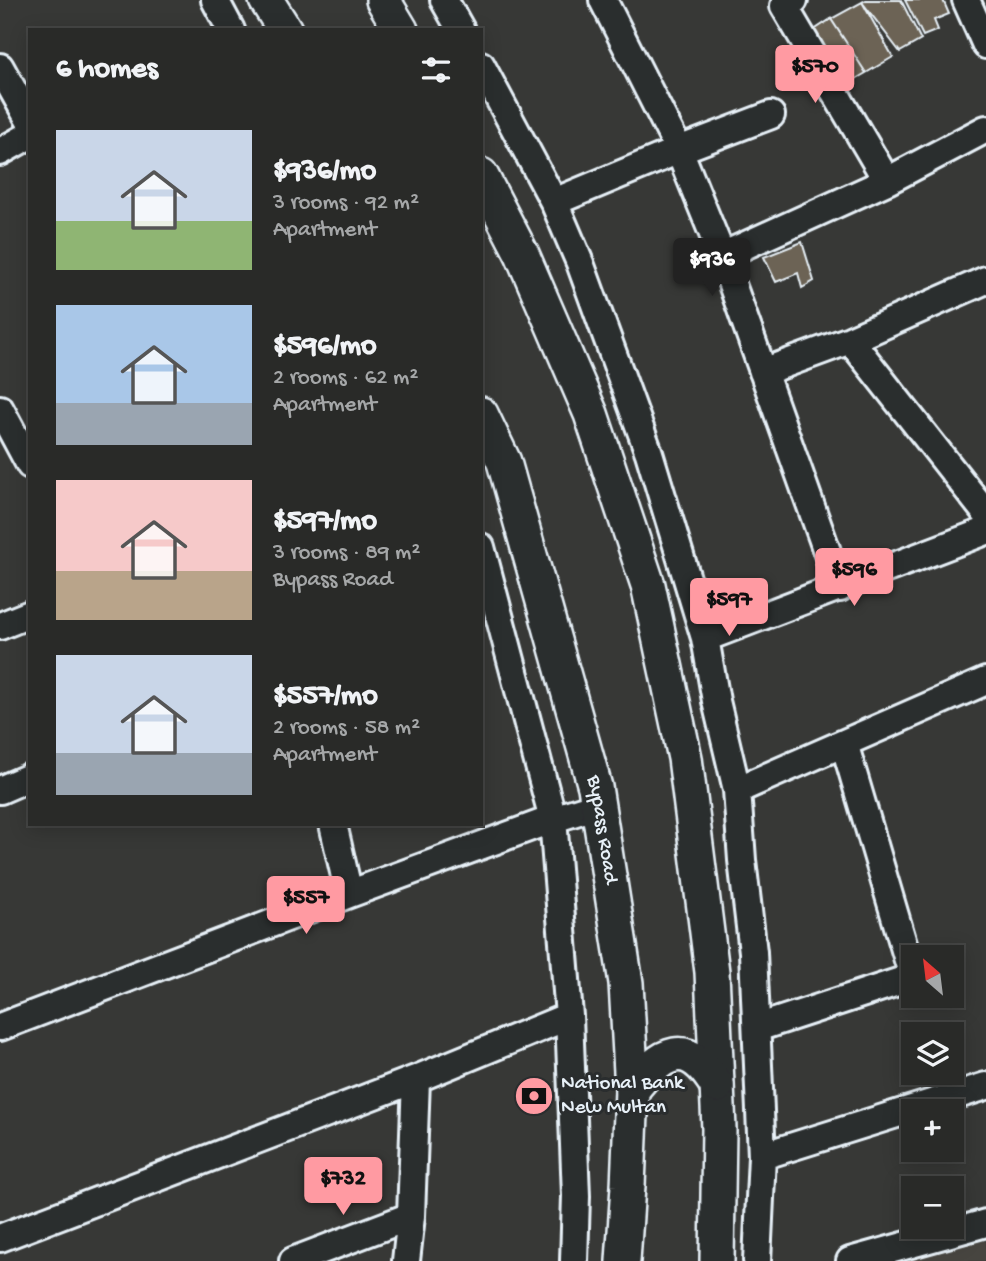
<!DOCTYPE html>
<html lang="en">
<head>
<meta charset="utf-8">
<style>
  body { margin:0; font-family:"Gochi Hand",sans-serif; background:#353634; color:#f1f3f6; height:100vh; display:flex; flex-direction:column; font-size:26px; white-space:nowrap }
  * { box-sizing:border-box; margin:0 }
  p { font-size:23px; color:#a5a7a8 }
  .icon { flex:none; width:38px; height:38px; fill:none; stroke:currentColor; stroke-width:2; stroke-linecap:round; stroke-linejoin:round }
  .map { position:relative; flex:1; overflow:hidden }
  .drawer { position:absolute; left:28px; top:28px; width:455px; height:798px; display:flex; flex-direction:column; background:#292a28; border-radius:0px; box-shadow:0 4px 18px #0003,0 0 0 2px #454645 }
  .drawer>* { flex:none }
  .needle { width:46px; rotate:332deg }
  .fabs { position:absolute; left:901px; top:945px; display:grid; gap:14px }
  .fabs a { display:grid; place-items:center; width:63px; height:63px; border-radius:0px; background:#292a28; box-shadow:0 4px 18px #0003,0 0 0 2px #454645; font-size:35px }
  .price { position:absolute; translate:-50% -60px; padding:0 16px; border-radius:7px; background:#ff9aa2; color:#111; font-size:23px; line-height:46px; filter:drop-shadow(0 2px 4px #0008) }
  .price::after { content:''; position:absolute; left:50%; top:42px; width:21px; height:16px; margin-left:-10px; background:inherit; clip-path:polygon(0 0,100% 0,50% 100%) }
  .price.selected { background:#222; color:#fff }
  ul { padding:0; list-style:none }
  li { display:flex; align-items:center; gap:21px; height:175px; padding:0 28px }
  li span { display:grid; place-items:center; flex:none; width:196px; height:140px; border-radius:0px; color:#555 }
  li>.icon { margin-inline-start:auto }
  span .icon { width:84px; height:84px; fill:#fffc; stroke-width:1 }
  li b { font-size:30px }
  h2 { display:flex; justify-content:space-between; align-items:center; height:84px; padding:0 28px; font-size:30px }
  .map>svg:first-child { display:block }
  .built { fill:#47453f }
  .building { fill:#6c6354; stroke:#e8f1f8; stroke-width:2 }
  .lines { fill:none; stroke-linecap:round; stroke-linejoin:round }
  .minor-casing { stroke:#e8f1f8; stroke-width:32 }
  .major-casing { stroke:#e8f1f8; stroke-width:38 }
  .minor { stroke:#2a2d2e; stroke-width:26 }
  .major { stroke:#2a2d2e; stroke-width:33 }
  .labels { text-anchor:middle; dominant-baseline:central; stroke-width:6; stroke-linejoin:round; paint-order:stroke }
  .street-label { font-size:21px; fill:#e8f1f8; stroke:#2a2d2e }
  .poi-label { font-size:21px; fill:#e8f1f8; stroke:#2a2d2e; text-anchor:start }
</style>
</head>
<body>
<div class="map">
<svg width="986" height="1261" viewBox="0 0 986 1261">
  <rect width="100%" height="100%" fill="#373836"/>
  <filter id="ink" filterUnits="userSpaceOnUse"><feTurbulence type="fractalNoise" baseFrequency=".0143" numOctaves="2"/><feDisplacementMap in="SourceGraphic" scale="14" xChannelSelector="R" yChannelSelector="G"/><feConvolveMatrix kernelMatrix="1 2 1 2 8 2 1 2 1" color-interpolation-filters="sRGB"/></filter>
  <g filter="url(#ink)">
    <path class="built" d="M986,1241V1261H889L945,1244Z"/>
    <path class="building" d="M866,0H901L921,40L900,52L862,2Z
      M905,0H943L949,14L934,20L938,30L923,36Z
      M862,2L893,57L866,73L831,19Z
      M831,19L866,73L840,88L808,34Z
      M802,242L814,281L802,288L798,273L776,282L764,257Z"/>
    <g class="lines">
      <g class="minor-casing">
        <path id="minor" d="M215,0L231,30
          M444,0L461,30
          M603,0L679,150L722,256L840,588
          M794,0L784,6L887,181
          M966,0L986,45
          M481,65L554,202L580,263L649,453L705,638L716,701L737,790L742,860L753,952L762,1156L757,1261
          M0,67L30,121
          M0,152L30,135
          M554,202L679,150L771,115
          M722,256L887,181L986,129
          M850,340L986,513
          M763,372L850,340L986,280
          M0,409L30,465
          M481,547L553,819L569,1016L576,1196L574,1261
          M0,626L30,614
          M705,638L986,531
          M0,790L30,777
          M737,790L986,681
          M333,824L349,894
          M0,1027L349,894L553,819L598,805
          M757,1028L913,977L844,743
          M762,1156L986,1086
          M0,1238L416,1079
          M293,1261L411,1216
          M406,1261L411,1216L416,1079L569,1016
          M850,1261L986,1223"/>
      </g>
      <g class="major-casing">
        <g id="major">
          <path d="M266,0L285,30"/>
          <path d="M383,0L401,30"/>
          <path d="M481,175L522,254L591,414L648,585L685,758L712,972L719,1129L717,1261"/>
          <path id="s1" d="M481,414L504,462L595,787L626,983L632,1090L628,1186L623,1261"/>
          <path d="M632,1090C662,1052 687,1036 717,1086"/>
        </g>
      </g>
      <use href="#minor" class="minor"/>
      <use href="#major" class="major"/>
    </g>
  </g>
  <defs>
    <g id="bank-disc" transform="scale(2.0125)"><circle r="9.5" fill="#ff9aa2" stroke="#2a2d2e"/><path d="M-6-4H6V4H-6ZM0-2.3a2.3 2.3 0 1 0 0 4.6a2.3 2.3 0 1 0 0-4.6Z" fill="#111"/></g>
  </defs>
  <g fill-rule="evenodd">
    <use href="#bank-disc" x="534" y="1096"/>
  </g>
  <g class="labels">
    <g class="street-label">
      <text stroke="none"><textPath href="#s1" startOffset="434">Bypass Road</textPath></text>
    </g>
    <g class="poi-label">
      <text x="561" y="1084">National Bank<tspan x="561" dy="24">New Multan</tspan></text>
    </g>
  </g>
</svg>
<div class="fabs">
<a><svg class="needle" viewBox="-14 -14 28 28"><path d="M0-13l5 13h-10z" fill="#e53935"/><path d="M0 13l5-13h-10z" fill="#a5a7a8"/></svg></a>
<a><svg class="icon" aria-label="layers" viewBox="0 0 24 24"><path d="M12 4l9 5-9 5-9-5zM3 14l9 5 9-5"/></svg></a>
<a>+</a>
<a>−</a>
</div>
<b class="price" style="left:815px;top:105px">$570</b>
<b class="price selected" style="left:712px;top:298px">$936</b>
<b class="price" style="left:854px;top:608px">$596</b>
<b class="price" style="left:729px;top:638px">$597</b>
<b class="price" style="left:306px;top:936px">$557</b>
<b class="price" style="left:343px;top:1217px">$732</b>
<section class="drawer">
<h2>6 homes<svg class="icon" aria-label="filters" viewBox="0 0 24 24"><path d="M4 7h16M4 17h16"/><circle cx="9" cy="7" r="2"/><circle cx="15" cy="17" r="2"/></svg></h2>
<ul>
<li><span style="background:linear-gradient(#c9d6e8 65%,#8fb573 0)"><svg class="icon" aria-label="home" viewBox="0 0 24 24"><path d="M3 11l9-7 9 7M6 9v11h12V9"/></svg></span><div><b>$936/mo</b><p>3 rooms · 92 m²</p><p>Apartment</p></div></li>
<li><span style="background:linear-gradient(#a9c7e8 70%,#9aa5b1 0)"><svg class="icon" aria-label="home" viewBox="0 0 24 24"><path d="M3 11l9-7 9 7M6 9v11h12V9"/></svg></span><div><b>$596/mo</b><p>2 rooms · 62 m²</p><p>Apartment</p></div></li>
<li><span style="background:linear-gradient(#f6c9c9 65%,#b9a48a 0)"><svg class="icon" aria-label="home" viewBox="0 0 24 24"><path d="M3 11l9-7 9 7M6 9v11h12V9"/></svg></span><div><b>$597/mo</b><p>3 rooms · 89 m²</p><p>Bypass Road</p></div></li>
<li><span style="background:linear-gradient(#c9d6e8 70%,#9aa5b1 0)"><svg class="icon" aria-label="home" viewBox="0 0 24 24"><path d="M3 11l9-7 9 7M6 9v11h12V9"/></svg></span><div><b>$557/mo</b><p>2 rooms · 58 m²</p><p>Apartment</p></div></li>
</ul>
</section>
</div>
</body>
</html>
